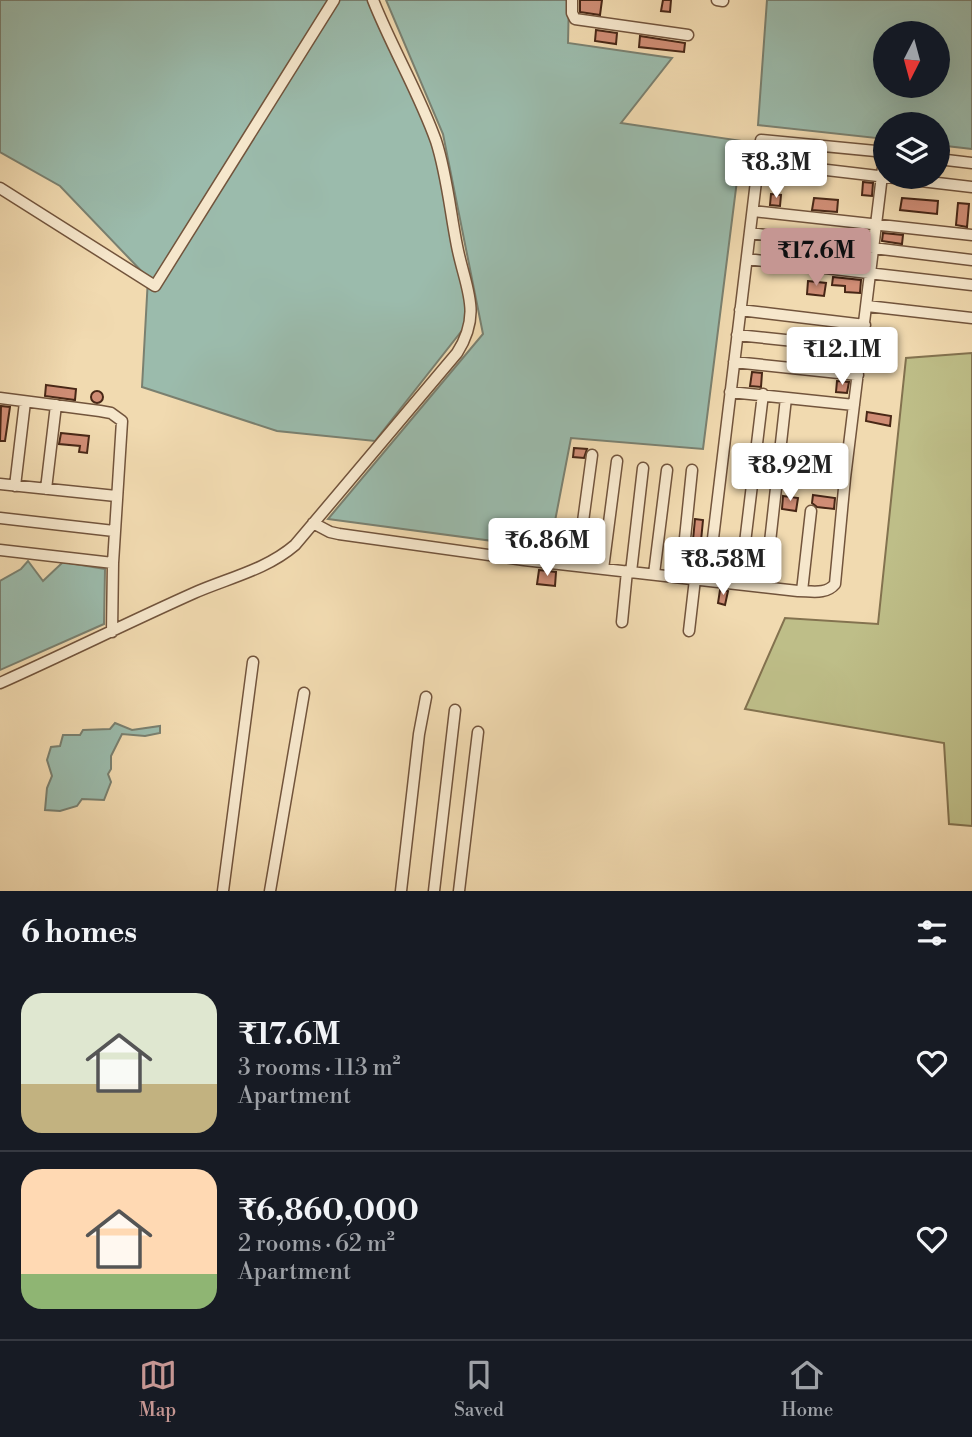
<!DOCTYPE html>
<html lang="en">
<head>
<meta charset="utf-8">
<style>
  body { margin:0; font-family:"Libre Bodoni",serif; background:#20242c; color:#f1f3f6; height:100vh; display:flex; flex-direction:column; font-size:26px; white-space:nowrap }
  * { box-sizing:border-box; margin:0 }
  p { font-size:23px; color:#9ea1a6 }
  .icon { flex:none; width:38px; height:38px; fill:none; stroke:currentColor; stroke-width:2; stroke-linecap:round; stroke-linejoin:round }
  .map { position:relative; height:891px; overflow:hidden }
  .drawer { display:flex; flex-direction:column; background:#171b24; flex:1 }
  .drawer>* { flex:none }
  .needle { width:46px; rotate:186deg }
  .buttons { position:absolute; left:873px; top:21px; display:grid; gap:14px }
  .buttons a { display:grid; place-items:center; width:77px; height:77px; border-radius:50%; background:#171b24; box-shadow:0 7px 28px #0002; font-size:35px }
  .price { position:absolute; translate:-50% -60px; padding:0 16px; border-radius:7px; background:#fff; color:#222; font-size:23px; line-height:46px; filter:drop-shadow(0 2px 4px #0008) }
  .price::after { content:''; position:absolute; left:50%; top:42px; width:21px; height:16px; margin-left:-10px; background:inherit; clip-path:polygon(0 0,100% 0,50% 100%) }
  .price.selected { background:#c59692; color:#111 }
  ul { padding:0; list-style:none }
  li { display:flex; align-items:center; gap:21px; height:175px; padding:0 21px }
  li+li { border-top:2px solid #363941 }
  li span { display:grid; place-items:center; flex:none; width:196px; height:140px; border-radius:21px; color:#555 }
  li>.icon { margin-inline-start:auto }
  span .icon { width:84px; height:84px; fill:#fffc; stroke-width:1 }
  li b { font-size:30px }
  h2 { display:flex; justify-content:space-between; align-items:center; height:84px; padding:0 21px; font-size:30px }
  .tabs { display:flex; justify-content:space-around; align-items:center; height:98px; border-top:2px solid #363941; background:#171b24; font-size:19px; color:#9ea1a6 }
  .tabs a { display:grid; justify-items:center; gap:4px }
  .tabs .selected { color:#c59692 }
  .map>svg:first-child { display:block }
  .green { fill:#bebe88; stroke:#83724f; stroke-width:2 }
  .water { fill:#9bbbac; stroke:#7a8070; stroke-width:2; fill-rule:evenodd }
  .building { fill:#d08d75; stroke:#482716; stroke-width:2 }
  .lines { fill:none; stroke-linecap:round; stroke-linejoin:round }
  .minor-casing { stroke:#72543c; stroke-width:13 }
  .minor { stroke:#f6e7cc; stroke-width:10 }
</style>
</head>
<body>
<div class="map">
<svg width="972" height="891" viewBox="0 0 972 891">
  <rect width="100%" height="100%" fill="#f1dab0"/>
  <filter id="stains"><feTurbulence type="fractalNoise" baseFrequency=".00286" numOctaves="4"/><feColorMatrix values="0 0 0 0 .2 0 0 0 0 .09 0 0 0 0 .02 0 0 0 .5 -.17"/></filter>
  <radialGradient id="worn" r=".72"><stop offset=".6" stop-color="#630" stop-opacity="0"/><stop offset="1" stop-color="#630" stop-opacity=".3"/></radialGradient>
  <path class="green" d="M972,353V826L949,824L944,743L745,709L785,618L878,624L906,358Z"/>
  <path class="water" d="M0,0H378L435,141L471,319L375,441L277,431L142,387L148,278L60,186L0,152Z
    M386,0H569L568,43L672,58L621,123L742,141L703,449L571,438L555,521L508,526V543L328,519L483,334L443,134Z
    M767,0H972V149L938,145V124H886L885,139L758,125ZM938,33V86H886V33Z
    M28,561L43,581L63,562L105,569L104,624L0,670V581L21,569Z
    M115,723L132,730L160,726V733L145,736L122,734L111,756V769L108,774L111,782L104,800L82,799L77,806L60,811L45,810L47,788L52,776L47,760L51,747L60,746L63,735H80L83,730L110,729Z"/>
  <path class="building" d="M580,0H602L600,15L580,12Z
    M663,0H671L670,12L661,11Z
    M596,30L617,33L616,44L595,41Z
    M640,36L685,43L684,52L639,47Z
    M863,182L873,183L872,196L862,195Z
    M771,194L781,195L780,206L770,205Z
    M814,198L838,200L837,212L812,210Z
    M902,198L938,201L937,214L900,210Z
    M958,203L969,204L967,227L956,225Z
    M883,233L903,235L902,244L882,241Z
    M833,277L861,280L860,293L845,292V286L832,285Z
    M808,281L826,283L824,296L807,294Z
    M825,357L851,361V366L825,364Z
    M752,372L762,373L761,387L750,386Z
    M837,381L849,382L847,393L836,392Z
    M46,385L76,389L75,400L45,396Z
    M91 397a6 6 0 1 1 12 0a6 6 0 1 1-12 0Z
    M1,406L10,407L5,441H0Z
    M867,412L891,416L890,426L866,421Z
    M61,433L89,436L87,453L79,452L80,446L59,444Z
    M574,448L587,449L584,458L573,457Z
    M813,495L835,498L834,509L817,507L812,503Z
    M783,496L798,498L796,511L782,509Z
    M695,519L703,520L701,541L693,540Z
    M590,527L600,528L599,542L588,541Z
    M539,570L556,572L555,586L537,584Z
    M720,590L728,591L725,605L718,603Z"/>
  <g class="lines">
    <g class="minor-casing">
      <path id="minor" d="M572,0V13L575,19L688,35
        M717,0L723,1
        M938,159L972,163
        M759,162L972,187
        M0,188L155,286L334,0
        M753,211L972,235
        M750,233L972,260
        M747,259L972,285
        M867,306L972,318
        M740,310L865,325
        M737,335L862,348
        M734,362L858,375
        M730,392L854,405
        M0,398L100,411L111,413L122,421L113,563L112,632
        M0,484L116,496
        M15,486L25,402
        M46,489L56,405
        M0,518L114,531
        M313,523L330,532L339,534L524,560L798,591C811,591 826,595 835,584L845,478L885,151
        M0,550L113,563
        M577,566L592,455
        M603,569L617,461
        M631,572L643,468
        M654,574L667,470
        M681,577L692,470
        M708,580L761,140L886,152
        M740,584L763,394
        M765,587L786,398
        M802,591L811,511
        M622,622L627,571
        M689,631L695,579
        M0,683C65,654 129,622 194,593C228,578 266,570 295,545L457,353C483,312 465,288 457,246C450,211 447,175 436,141C419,93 392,48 373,0
        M223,891L253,662
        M270,891L304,693
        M401,891L419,734L426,697
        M434,891L455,710
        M459,891L478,732"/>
    </g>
    <use href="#minor" class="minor"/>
  </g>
  <rect width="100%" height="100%" filter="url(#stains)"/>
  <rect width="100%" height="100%" fill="url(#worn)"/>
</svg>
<div class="buttons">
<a><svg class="needle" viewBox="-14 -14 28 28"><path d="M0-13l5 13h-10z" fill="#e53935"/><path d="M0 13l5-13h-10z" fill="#9ea1a6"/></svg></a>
<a><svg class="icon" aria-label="layers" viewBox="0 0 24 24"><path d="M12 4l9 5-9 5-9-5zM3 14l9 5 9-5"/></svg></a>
</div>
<b class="price" style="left:776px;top:200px">₹8.3M</b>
<b class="price selected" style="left:816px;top:288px">₹17.6M</b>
<b class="price" style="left:842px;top:387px">₹12.1M</b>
<b class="price" style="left:790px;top:503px">₹8.92M</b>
<b class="price" style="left:547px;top:578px">₹6.86M</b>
<b class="price" style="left:723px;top:597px">₹8.58M</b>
</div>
<section class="drawer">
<h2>6 homes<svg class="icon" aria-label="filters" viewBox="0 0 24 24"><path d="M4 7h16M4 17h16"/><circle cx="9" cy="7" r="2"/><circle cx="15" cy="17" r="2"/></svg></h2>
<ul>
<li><span style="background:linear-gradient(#dfe7d0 65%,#c2b280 0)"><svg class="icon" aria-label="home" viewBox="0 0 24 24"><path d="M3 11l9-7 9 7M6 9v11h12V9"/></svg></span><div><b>₹17.6M</b><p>3 rooms · 113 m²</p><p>Apartment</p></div><svg class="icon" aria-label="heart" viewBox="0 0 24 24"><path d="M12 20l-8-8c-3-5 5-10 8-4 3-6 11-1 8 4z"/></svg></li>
<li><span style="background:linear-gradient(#ffd9b3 75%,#8fb573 0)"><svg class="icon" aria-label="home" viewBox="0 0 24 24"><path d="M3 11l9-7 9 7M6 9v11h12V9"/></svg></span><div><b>₹6,860,000</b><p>2 rooms · 62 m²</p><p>Apartment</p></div><svg class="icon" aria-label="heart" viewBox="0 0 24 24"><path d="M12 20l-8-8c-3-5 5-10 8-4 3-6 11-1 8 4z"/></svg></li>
</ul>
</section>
<nav class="tabs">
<a class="selected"><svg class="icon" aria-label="map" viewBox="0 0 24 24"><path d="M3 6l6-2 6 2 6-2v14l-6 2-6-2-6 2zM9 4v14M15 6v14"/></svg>Map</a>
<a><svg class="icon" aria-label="saved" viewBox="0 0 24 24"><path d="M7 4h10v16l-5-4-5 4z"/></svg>Saved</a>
<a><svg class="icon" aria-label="home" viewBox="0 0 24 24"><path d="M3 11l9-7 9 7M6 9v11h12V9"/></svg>Home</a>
</nav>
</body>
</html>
